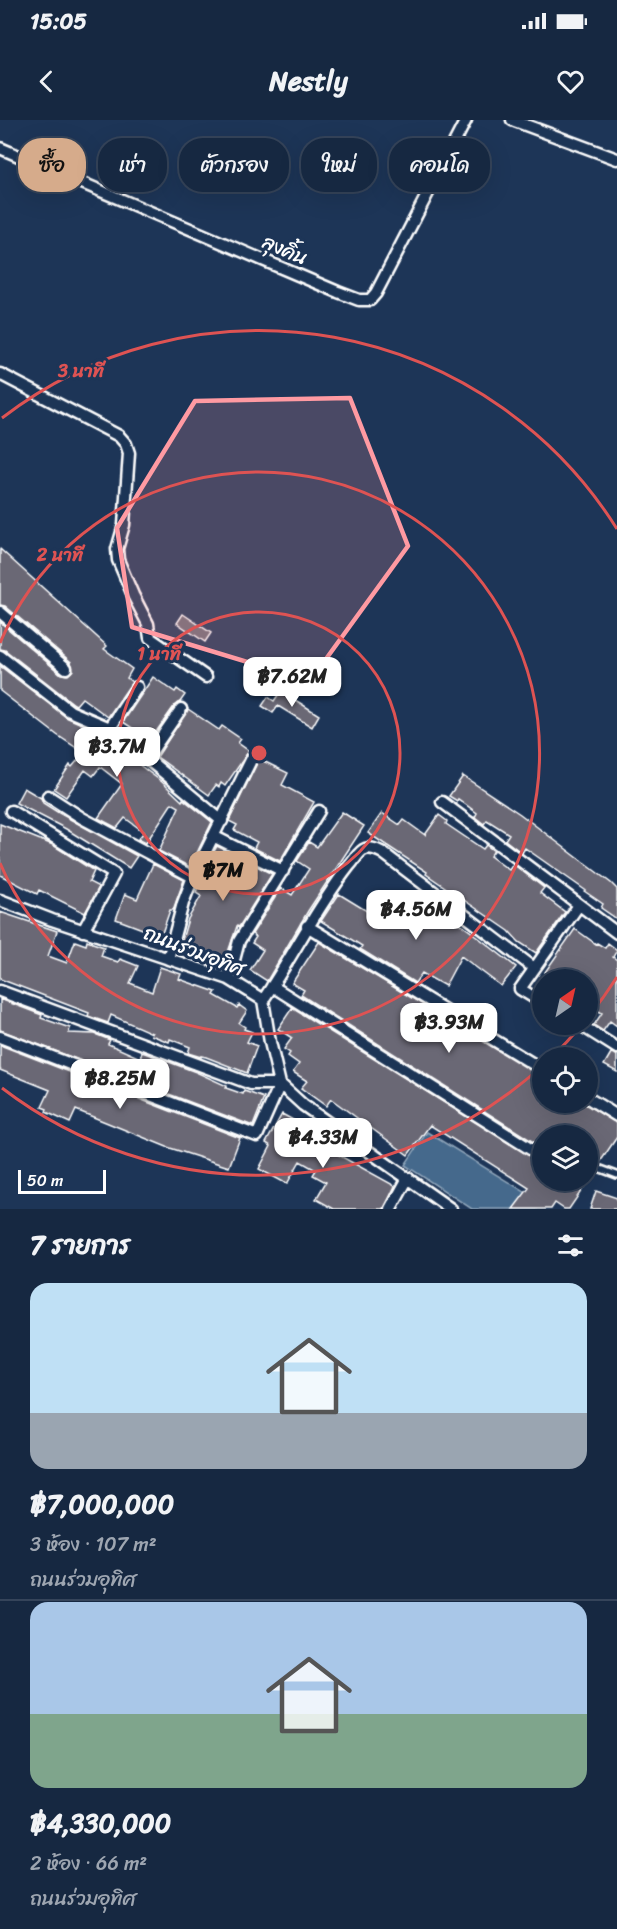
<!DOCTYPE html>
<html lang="th">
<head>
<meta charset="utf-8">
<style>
  body { margin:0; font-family:Sriracha,"Playpen Sans Thai",sans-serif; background:#23344c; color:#f1f3f6; height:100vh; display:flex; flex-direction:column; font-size:22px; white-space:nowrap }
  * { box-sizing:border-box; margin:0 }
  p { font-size:20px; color:#9ea6b1 }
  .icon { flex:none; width:33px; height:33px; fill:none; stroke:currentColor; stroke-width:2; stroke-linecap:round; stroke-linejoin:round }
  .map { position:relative; height:1089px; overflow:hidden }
  .drawer { display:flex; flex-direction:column; background:#162841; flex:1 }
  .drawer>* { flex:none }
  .banner { position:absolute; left:18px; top:18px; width:582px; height:54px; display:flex; gap:12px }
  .needle { width:39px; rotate:34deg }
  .fabs { position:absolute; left:532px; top:849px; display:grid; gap:12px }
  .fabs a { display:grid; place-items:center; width:66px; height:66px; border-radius:50%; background:#162841; box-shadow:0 6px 24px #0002,0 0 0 2px #35445a; font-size:30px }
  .scale { position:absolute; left:18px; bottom:15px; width:88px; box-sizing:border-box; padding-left:6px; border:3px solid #fff; border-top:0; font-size:16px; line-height:21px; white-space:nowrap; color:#fff; -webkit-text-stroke:4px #1d3557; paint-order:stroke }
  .price { position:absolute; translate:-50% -51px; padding:0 14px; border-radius:12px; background:#fff; color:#222; font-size:20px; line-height:39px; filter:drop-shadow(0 2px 3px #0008) }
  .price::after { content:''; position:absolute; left:50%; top:36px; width:18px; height:14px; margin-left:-9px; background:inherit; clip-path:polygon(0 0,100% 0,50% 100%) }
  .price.selected { background:#d6ab8b; color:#111 }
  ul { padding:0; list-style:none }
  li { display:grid; align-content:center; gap:12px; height:318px; padding:0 30px }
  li+li { border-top:2px solid #35445a }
  li span { display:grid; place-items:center; height:186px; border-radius:18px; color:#555 }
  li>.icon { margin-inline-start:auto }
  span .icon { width:108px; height:108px; fill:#fffc; stroke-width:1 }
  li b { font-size:26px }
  h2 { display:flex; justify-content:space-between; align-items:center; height:72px; padding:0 30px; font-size:26px }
  .chip { padding:0 21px; border-radius:24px; background:#162841; box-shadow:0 6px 24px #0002,0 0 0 2px #35445a; font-size:21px; line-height:54px }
  .chip.selected { background:#d6ab8b; color:#111 }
  .status { display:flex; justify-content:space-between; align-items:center; height:42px; padding:0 30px; background:#162841; direction:ltr }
  .status svg { height:16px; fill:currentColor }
  header { display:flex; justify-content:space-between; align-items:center; height:78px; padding:0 30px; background:#162841; font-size:27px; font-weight:700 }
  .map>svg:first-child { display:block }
  .water { fill:#44698c; stroke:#8fa5ba; stroke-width:1.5 }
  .building { fill:#6b6875; stroke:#fff; stroke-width:1.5 }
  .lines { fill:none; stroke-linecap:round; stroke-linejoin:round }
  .lane-casing { stroke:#fff; stroke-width:10 }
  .street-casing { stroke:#fff; stroke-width:15 }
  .lane { stroke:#1d3557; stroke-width:5 }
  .street { stroke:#1d3557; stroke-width:10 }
  .marked { fill:#ff9aa2; fill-opacity:0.2; stroke:#ff9aa2; stroke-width:4.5; stroke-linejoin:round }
  .ring { fill:none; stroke:#de5353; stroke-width:3 }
  .labels { text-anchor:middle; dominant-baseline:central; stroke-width:6; stroke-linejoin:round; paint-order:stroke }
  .street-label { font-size:20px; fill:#fff; stroke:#1d3557 }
  .centre { fill:#de5353; stroke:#1d3557; stroke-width:3 }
  .ring-label { font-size:18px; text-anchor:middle; font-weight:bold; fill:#de5353; stroke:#1d3557; stroke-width:6; stroke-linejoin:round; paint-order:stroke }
</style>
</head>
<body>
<div class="status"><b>15:05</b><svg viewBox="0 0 49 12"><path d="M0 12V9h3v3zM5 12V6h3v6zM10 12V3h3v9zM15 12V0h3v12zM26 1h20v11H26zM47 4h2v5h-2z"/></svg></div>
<header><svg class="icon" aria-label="back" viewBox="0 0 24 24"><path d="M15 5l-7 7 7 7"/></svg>Nestly<svg class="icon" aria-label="heart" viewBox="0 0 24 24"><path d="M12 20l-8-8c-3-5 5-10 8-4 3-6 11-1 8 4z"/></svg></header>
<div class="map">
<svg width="617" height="1089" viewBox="0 0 617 1089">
  <rect width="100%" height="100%" fill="#1d3557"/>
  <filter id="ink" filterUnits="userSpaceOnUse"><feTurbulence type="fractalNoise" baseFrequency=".0167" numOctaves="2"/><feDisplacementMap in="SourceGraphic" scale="12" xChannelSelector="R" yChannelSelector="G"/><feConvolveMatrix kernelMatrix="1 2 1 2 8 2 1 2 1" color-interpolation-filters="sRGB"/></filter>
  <g filter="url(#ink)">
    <path class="water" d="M427,1012L541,1082L537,1089H472L405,1045Z"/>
    <path class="building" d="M0,429L107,526L104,529L132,549L127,558L132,562L108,597L82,578L76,585L74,584L5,530L0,529V502L61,554L68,555L73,550L71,542L5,486L0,485Z
      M183,494L211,513L205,522L177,503Z
      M0,546L66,597L104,614L127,632L125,634L162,662L182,681L183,679L212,702L190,747L159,731L179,687L172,683L146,723L138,719L144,712L125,698L117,708L98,698L122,664L100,647L93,656L85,650L66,677L54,669L70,645L72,647L84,633L57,615L0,571Z
      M153,557L175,572L177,569L185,575L180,582L175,585L146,626L136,619L140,613L123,602Z
      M281,571L319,595L312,607L278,586L273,593L262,586L268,577L274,581Z
      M188,589L219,610L222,606L241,619L238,623L249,631L225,666L221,663L219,667L216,665L209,675L157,637Z
      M259,639L288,653L282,665L314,682L280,741L254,728L257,722L234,710L237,705L229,701Z
      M463,656L520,694L611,763L617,769V799L601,788L603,784L584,771L585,770L525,728L522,733L505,720L509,714L487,700L484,704L475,697L477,693L458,679L457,681L449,676Z
      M24,668L41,678L43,683L59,693L137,736L129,748L66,709L16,683Z
      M342,692L364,706L308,791L267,861L250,850L263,830L252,823L256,817L252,814L281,768L292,775L309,749L297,741L309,722L317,727Z
      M382,693L400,705L404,700L425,715L439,695L447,701L446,704L483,729L486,725L494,731L490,736L509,750L513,744L544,768L540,773L565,792L536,833L519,822L509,811L426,754L427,752L368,713Z
      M0,704L53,725L94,751L89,762L99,767L85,793L39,770L37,774L0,755Z
      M217,726L272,754L239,807L237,806L226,838L181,823L188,799L201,776L196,773L201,757Z
      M153,744L184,760L173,790H170L161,816L116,799L125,774L137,779Z
      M339,774L370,793L374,786L394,797L407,776L429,789L433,785L470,811L516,847L501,866L461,836L445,866L422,853L415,863L360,829L362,826L321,801Z
      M0,792L57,811L48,836L67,843L75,821L86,825L87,821L104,827L101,836L118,842L120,839L138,846L130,863L152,872L160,847L181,854L179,859L216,872L214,875L237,888L239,885L247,891L239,903L245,907L244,909L252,912L247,922L257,926L247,953L206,937L201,936V937L188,933L190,927L170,919L169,922L151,915L152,913L111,895L108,903L88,896L89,893L0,859Z
      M575,809L596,824L597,823L605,828L608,823L617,830L613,837L617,840V906L610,901L603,911L594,905L602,893L588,884V860H556L545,852Z
      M319,822L543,957V982H582L617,1003V1017L588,1060V1016H543V1028L301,875L304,870L292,863Z
      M0,879L42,895L41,898L70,908L69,913L95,914L110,920L108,924L140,938L142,932L196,952L227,966L226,968L243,974L244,971L264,978L253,1006L0,910Z
      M292,888L543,1044V1060H574L584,1067L569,1089H564L555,1083L551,1089H513L529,1068L430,1005L408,1035L331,979L326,986L301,968L307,961L293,952L299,944L288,936L290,933L284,929L292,918L278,909Z
      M0,925L240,1018L229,1047L167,1027L76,990L70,1003L46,992L47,989L42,987L50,970L0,950Z
      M611,933L617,935V952L604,945Z
      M282,994L317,1013L313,1021L395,1066L384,1089H334L316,1079L326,1062L313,1055L316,1050L300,1041L287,1064L259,1049L271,1026L266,1023Z
      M596,1071L617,1078V1089H590Z"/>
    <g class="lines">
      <g class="lane-casing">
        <path id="lane" d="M601,1049L617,1055"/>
      </g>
      <g class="street-casing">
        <path id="street" d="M512,0L617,39
          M0,28L338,172L359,180H370L376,173L466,0
          M0,254L119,316L126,324L129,333L124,405L117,429L118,440L133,475L148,504L150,518L206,557
          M0,492L66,548
          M0,536L70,591L110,608L222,701
          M110,608L137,567
          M147,638L181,589
          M48,676L82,698L193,757
          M442,682L617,813
          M11,691L114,754L83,811
          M213,716L283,751
          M0,780L52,800L229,859L263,880L270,922L280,964L303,985L451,1089
          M307,806L543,950
          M168,839L183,783L193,757L252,638
          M229,859L239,821L319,691
          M272,866L543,1037
          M0,871L251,964H280L257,1016L0,917
          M263,880C293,836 316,788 349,746C354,741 359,731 365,729C372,727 377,730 383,733L534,848
          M543,883L520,869L579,785
          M579,904L617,928
          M588,978L617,996
          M391,1089L408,1058"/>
      </g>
      <use href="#lane" class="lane"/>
      <use href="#street" class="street"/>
    </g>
  </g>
  <path class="marked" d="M350,278L408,426L310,561L132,507L117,408L195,281Z"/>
  <g class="ring">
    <circle cx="259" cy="633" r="141"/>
    <path d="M0 523A281 281 0 1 1 0 743"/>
    <path d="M617 857A422 422 0 0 1 589 896M580 907A422 422 0 0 1 552 937M541 947A422 422 0 0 1 2 968M2 298A422 422 0 0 1 617 409"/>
  </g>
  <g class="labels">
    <g class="street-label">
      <text transform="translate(285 130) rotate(23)">ลุงคิ้น</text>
      <text transform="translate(194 831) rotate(21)">ถนนร่วมอุทิศ</text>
    </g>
  </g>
  <circle cx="259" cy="633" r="9" class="centre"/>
  <g class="ring-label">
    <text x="81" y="257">3 นาที</text>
    <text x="60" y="441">2 นาที</text>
    <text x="159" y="540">1 นาที</text>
  </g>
</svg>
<div class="fabs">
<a><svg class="needle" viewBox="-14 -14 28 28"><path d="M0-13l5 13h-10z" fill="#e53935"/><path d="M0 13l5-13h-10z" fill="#9ea6b1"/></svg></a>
<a><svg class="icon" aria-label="locate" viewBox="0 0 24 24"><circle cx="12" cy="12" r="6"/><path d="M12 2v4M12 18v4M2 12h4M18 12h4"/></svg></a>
<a><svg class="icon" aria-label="layers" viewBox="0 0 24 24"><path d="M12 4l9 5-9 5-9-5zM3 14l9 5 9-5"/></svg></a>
</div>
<div class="scale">50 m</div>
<b class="price" style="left:292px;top:588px">฿7.62M</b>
<b class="price" style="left:117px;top:658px">฿3.7M</b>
<b class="price selected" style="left:223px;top:782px">฿7M</b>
<b class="price" style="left:416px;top:821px">฿4.56M</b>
<b class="price" style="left:449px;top:934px">฿3.93M</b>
<b class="price" style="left:120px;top:990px">฿8.25M</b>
<b class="price" style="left:323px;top:1049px">฿4.33M</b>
<div class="banner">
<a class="chip selected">ซื้อ</a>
<a class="chip">เช่า</a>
<a class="chip">ตัวกรอง</a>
<a class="chip">ใหม่</a>
<a class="chip">คอนโด</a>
</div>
</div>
<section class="drawer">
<h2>7 รายการ<svg class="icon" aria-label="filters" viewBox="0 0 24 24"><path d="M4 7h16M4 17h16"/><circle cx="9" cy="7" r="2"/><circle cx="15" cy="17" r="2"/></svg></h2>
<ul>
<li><span style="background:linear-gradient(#bfe0f5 70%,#9aa5b1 0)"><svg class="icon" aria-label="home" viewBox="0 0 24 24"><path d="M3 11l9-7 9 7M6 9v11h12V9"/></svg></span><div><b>฿7,000,000</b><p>3 ห้อง · 107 m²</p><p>ถนนร่วมอุทิศ</p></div></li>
<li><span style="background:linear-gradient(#a9c7e8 60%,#7fa58c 0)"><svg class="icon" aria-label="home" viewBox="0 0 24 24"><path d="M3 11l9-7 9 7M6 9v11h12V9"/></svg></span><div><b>฿4,330,000</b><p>2 ห้อง · 66 m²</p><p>ถนนร่วมอุทิศ</p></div></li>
</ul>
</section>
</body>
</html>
